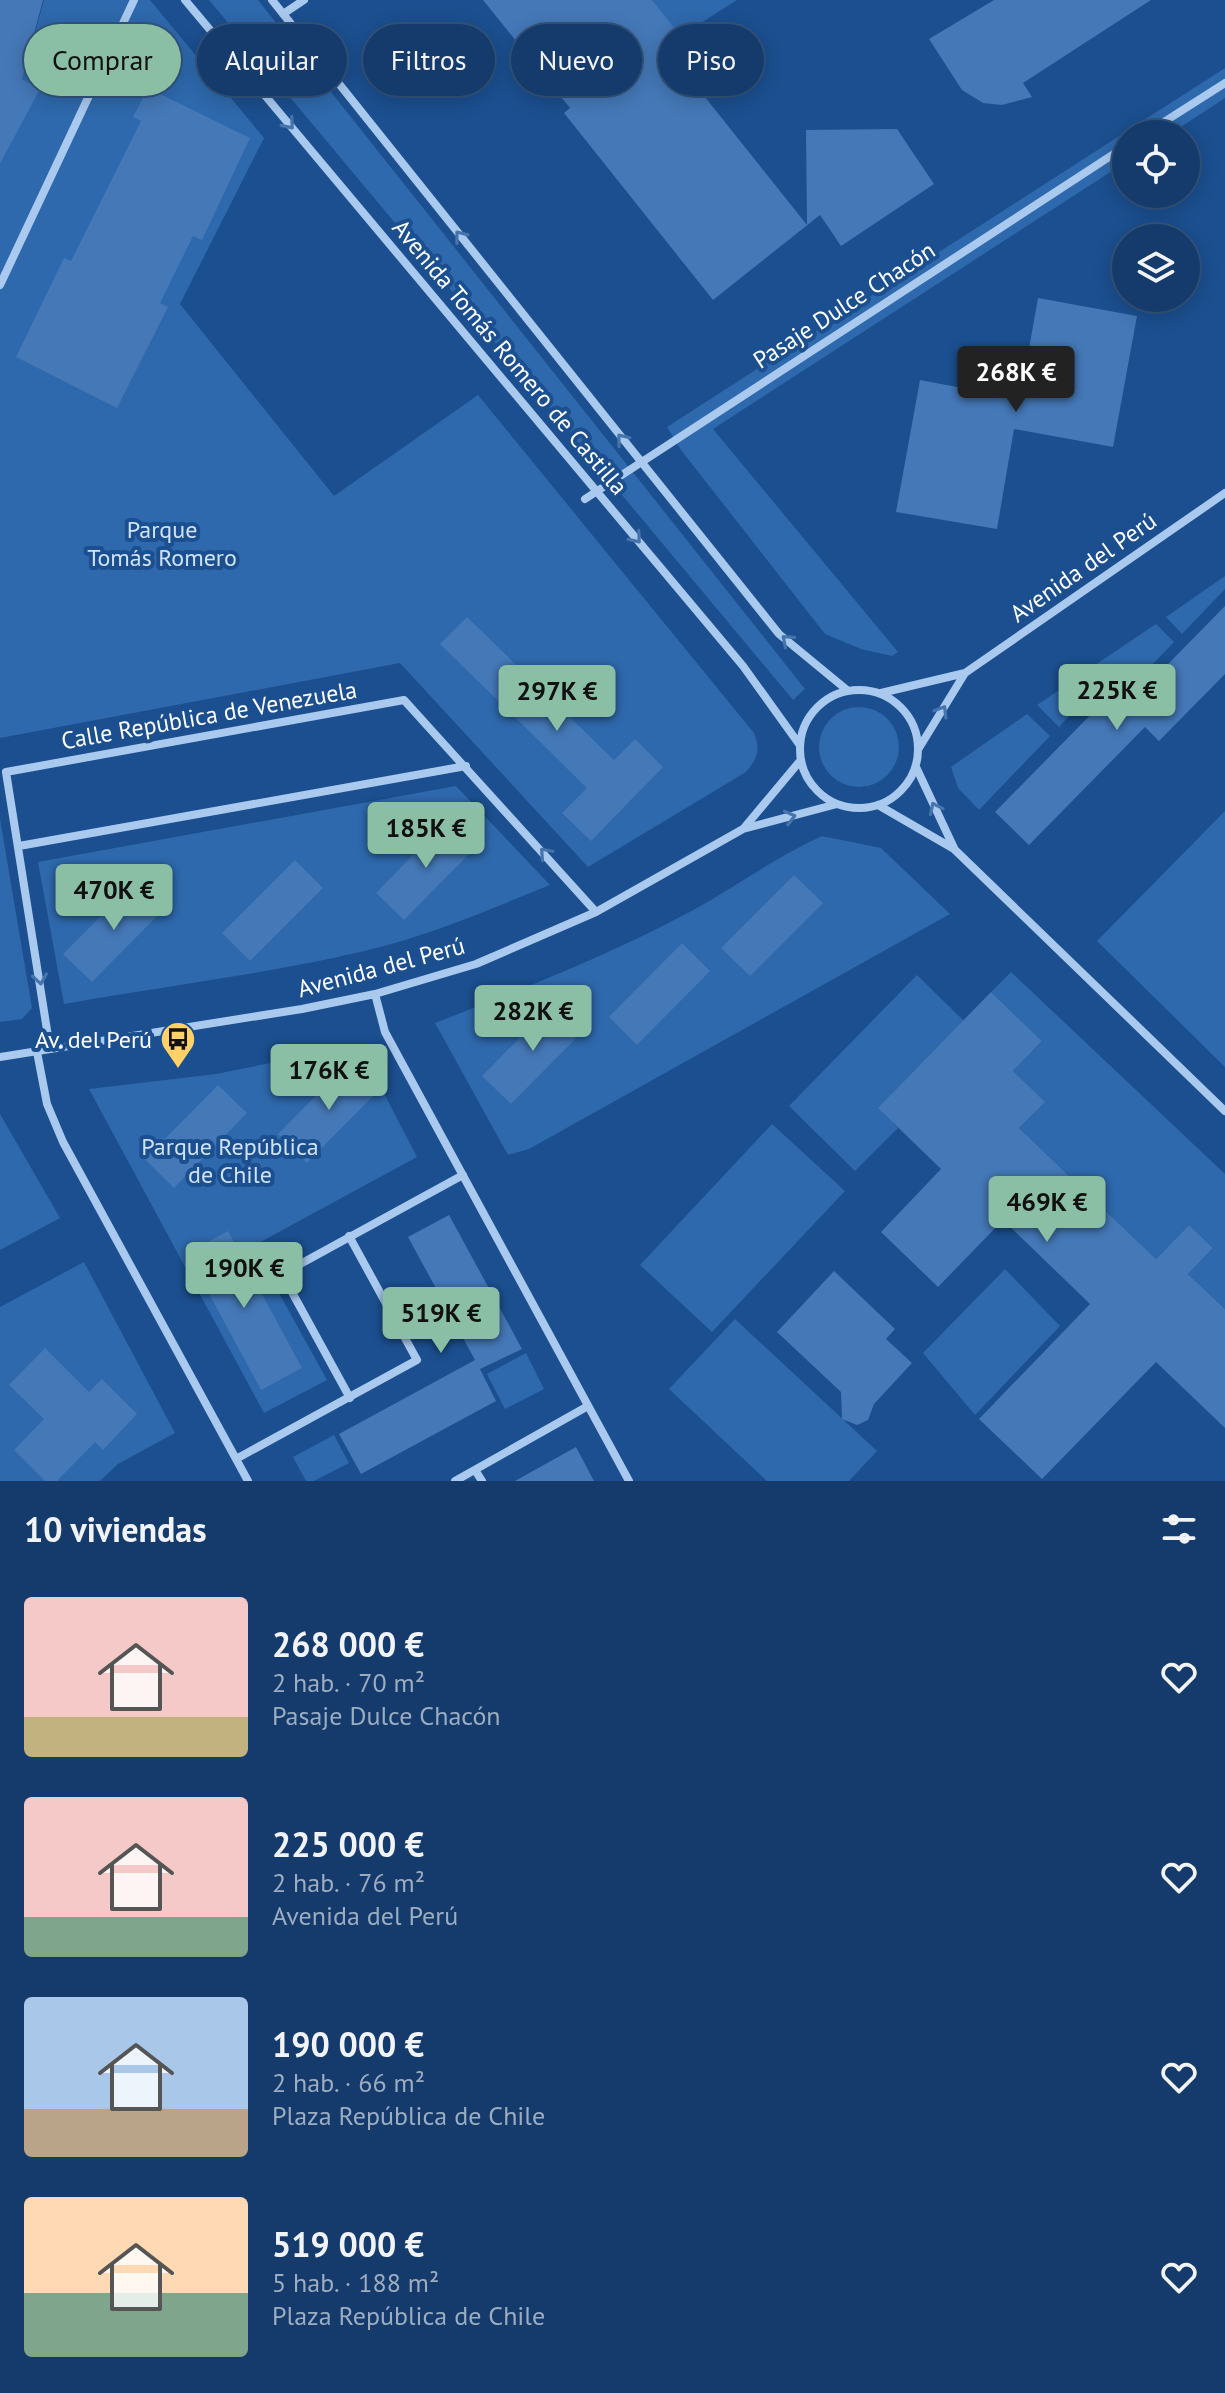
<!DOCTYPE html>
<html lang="es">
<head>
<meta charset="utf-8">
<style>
  body { margin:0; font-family:"PT Sans",sans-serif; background:#1d4271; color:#f1f3f6; height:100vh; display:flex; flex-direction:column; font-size:30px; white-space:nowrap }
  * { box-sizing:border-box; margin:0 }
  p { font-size:26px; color:#9dadc1 }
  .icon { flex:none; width:44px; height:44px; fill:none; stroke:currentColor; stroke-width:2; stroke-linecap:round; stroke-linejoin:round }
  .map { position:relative; height:1481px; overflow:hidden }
  .panel { display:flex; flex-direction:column; background:#143b6b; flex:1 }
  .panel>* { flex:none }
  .top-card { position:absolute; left:24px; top:24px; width:800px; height:72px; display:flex; gap:16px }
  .buttons { position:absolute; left:1112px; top:120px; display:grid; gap:16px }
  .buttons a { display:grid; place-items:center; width:88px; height:88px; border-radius:50%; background:#143b6b; box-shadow:0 4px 20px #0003,0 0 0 2px #33557e; font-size:40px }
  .price { position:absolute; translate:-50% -68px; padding:0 18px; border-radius:8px; background:#8abfa5; color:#111; font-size:26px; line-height:52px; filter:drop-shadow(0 2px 4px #0008) }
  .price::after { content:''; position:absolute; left:50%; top:48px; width:24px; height:18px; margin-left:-12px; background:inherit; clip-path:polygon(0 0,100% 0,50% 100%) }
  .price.active { background:#222; color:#fff }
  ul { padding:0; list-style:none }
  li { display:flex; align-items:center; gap:24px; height:200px; padding:0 24px }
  li span { display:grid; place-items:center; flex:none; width:224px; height:160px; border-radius:8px; color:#555 }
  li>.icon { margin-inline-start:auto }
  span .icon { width:96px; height:96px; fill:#fffc; stroke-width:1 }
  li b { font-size:34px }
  h2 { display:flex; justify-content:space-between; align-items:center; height:96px; padding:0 24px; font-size:34px }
  .chip { padding:0 28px; border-radius:36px; background:#143b6b; box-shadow:0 4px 20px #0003,0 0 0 2px #33557e; font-size:28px; line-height:72px }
  .chip.active { background:#8abfa5; color:#111 }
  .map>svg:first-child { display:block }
  .green { fill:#2e69ad }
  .building { fill:#4478b7 }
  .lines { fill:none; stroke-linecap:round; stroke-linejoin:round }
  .street { stroke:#a9c9ee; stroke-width:8 }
  .oneway { stroke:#4674ac }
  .labels { text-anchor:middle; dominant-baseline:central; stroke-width:8; stroke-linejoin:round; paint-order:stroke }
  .street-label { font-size:24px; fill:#fff; stroke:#1b4f8f }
  .park-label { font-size:24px; fill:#cfe3fa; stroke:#1b4f8f }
  .poi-label { font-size:24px; fill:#fff; stroke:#1b4f8f; text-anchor:end }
</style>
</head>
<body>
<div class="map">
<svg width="1225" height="1481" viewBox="0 0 1225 1481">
  <rect width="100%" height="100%" fill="#1b4f8f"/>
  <path class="green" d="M44,0H150L264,138L180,304L334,496L478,395L754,733C761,750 757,759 746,772L588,867L400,663L0,738V164L39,89L22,79Z
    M209,0H258L805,689L793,700Z
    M644,0H737L671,42Z
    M1225,68V98L1170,134H1126V162L713,429L898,652L892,656L861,649L825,634L681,450L667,427Z
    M1225,576V589L1182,634L1166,617Z
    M1156,624L1174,642L1125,693L1095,665Z
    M1086,672L1099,684L1059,727L1037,705Z
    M819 747a40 40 0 1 1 80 0a40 40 0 1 1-80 0Z
    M1027,714L1050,736L979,810L958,788L951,767Z
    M456,786L550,885C487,910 427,937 360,952C262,975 163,986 64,1004L38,862Z
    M1225,811V1067L1097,941Z
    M0,819L32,1008L22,1019L0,1022Z
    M822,836L881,848L950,914L529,1149L508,1155L435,1023C518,991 599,959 678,918C728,893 771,859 822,836Z
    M1011,972L1225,1174V1309L1188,1274L1213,1248L1189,1225L1156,1259L1019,1128L1044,1102L1013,1071L1042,1041L991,992Z
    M917,975L964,1021L879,1108L898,1128L855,1171L789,1106Z
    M359,1045L417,1157L253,1246L327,1380L264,1413L89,1089L216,1074Z
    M0,1114L60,1218L0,1250Z
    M772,1124L845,1191L712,1332L640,1265Z
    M84,1262L175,1433L118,1464L100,1481H0V1307Z
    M1005,1269L1060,1326L975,1415L923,1353Z
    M735,1319L877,1451L849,1481H767L669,1389Z
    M526,1353L544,1389L505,1409L487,1374Z
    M334,1435L349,1463L314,1481H306L293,1457Z"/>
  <path class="building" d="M0,0H43L22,79L40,89L0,164Z
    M483,0H652L680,35L665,47L807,225L806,130L897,129L934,184L841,246L820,215L713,300L564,113L570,108Z
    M994,0H1151L1023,83L1032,97L1002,105L983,103L962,90L929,39Z
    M148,88L250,138L202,240L193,236L160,303L168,307L117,408L16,357L64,258L71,261L141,121L133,117Z
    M1038,298L1137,316L1113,447L1014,429L997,529L896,512L920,380L1020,399Z
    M1225,606V674L1159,741L1145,727L1029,845L995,812L1111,694L1125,708Z
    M467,617L614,760L635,739L663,767L591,841L562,813L587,788L440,644Z
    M448,819L476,847L404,920L376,893Z
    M295,860L323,888L250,961L222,933Z
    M794,875L823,903L750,976L721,948Z
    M136,881L164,909L92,982L63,954Z
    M682,943L710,971L637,1045L609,1017Z
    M991,992L1042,1041L1013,1071L1045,1102L1019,1128L1156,1259L1189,1225L1213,1248L1188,1274L1225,1309V1428L1156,1362L1042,1479L979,1419L1090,1304L1003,1220L938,1287L881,1232L941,1169L878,1108Z
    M555,1002L584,1030L511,1104L482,1076Z
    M351,1060L380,1089L307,1163L278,1134Z
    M218,1085L247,1113L174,1188L145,1159Z
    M449,1215L522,1349L480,1369L496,1401L361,1474L339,1434L475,1360L408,1237Z
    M228,1231L302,1368L261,1390L187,1253Z
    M834,1271L895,1329L886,1339L912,1363L874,1404L868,1420L857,1425L842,1419L841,1392L777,1332Z
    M45,1348L89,1392L102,1379L137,1414L103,1450L95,1442L57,1481H45L14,1450L44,1419L9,1385Z
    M576,1447L594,1481H515Z"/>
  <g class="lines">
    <path class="street" d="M185,0L743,666L799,744
      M272,0L779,634L847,690
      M283,14L304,0
      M1145,134L1225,83
      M0,285L134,0
      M585,499L1126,146
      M800 749a59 59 0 1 1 118 0a59 59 0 1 1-118 0Z
      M881,693L965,673L1225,493
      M919,748L965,673
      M916,767L954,848
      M878,805L954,849L1225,1111
      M744,828L800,761
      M19,846L466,766
      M375,994L385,1032L629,1481
      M50,1049L6,772L404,700L596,912
      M37,1052L47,1104L63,1142L248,1481
      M0,1057L302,1009L375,994L476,964L596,912L743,829L837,804
      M350,1398L282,1274L463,1175
      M236,1459L417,1360L349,1236
      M475,1470L482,1481
      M455,1481L588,1406"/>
  </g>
  <defs><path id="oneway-chevron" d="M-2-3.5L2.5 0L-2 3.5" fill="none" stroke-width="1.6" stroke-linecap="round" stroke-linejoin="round" transform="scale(2)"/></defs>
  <g class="oneway">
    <use href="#oneway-chevron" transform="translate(289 124) rotate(50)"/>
    <use href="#oneway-chevron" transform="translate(460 236) rotate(-128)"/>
    <use href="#oneway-chevron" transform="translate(622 439) rotate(-129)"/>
    <use href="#oneway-chevron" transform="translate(636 538) rotate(50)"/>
    <use href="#oneway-chevron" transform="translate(787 640) rotate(-139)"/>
    <use href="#oneway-chevron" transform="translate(942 711) rotate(-59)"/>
    <use href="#oneway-chevron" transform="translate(935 808) rotate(-115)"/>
    <use href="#oneway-chevron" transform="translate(790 817) rotate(-14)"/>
    <use href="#oneway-chevron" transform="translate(545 853) rotate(-132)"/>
    <use href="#oneway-chevron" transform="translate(40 979) rotate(81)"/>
  </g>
  <defs>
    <g id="bus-pin" transform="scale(1.8)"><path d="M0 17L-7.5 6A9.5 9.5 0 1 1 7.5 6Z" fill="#ffd166" stroke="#1b4f8f"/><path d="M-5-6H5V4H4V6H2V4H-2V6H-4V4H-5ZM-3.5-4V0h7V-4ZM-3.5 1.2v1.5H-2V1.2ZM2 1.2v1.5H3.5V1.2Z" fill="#111"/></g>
  </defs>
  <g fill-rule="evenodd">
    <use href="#bus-pin" x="178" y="1039"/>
  </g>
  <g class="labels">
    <g class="street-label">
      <text transform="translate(844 305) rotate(-33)">Pasaje Dulce Chacón</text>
      <text transform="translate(510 357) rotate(50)">Avenida Tomás Romero de Castilla</text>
      <text transform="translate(1083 567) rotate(-35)">Avenida del Perú</text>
      <text transform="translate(209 715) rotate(-10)">Calle República de Venezuela</text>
      <text transform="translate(381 967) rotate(-15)">Avenida del Perú</text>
    </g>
    <g class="park-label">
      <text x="162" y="529">Parque<tspan x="162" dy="28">Tomás Romero</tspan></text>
      <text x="230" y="1146">Parque República<tspan x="230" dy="28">de Chile</tspan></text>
    </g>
    <g class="poi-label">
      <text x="152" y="1039">Av. del Perú</text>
    </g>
  </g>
</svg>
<div class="buttons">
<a><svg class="icon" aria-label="locate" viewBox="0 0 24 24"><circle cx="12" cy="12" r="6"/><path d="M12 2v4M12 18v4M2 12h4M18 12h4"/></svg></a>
<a><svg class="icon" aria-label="layers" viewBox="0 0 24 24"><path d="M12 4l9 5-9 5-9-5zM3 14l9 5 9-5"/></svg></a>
</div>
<b class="price active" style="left:1016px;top:414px">268K €</b>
<b class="price" style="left:1117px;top:732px">225K €</b>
<b class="price" style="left:557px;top:733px">297K €</b>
<b class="price" style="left:426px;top:870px">185K €</b>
<b class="price" style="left:114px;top:932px">470K €</b>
<b class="price" style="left:533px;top:1053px">282K €</b>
<b class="price" style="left:329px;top:1112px">176K €</b>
<b class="price" style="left:1047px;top:1244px">469K €</b>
<b class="price" style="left:244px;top:1310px">190K €</b>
<b class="price" style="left:441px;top:1355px">519K €</b>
<div class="top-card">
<a class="chip active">Comprar</a>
<a class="chip">Alquilar</a>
<a class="chip">Filtros</a>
<a class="chip">Nuevo</a>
<a class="chip">Piso</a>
</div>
</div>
<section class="panel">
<h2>10 viviendas<svg class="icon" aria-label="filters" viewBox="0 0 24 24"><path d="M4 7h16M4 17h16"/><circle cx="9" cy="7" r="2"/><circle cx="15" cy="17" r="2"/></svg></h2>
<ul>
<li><span style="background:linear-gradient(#f6c9c9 75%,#c2b280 0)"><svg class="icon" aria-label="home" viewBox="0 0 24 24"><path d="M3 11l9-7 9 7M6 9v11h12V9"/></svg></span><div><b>268 000 €</b><p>2 hab. · 70 m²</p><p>Pasaje Dulce Chacón</p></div><svg class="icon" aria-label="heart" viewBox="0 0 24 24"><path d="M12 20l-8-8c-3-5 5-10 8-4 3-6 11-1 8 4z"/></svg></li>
<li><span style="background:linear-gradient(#f6c9c9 75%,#7fa58c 0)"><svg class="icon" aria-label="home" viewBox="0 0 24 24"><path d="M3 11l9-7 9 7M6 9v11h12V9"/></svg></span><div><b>225 000 €</b><p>2 hab. · 76 m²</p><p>Avenida del Perú</p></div><svg class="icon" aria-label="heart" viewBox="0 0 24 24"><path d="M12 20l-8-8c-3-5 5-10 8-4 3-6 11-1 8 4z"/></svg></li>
<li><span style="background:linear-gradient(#a9c7e8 70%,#b9a48a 0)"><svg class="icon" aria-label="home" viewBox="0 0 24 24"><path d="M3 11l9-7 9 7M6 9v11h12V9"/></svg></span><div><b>190 000 €</b><p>2 hab. · 66 m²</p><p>Plaza República de Chile</p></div><svg class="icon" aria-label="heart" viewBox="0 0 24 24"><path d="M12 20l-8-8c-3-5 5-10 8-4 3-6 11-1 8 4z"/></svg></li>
<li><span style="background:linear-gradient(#ffd9b3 60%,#7fa58c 0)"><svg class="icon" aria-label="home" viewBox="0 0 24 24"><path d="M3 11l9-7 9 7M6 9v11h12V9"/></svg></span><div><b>519 000 €</b><p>5 hab. · 188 m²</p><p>Plaza República de Chile</p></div><svg class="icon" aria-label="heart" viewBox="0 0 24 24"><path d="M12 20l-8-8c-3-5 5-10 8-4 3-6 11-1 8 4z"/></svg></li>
</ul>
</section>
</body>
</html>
